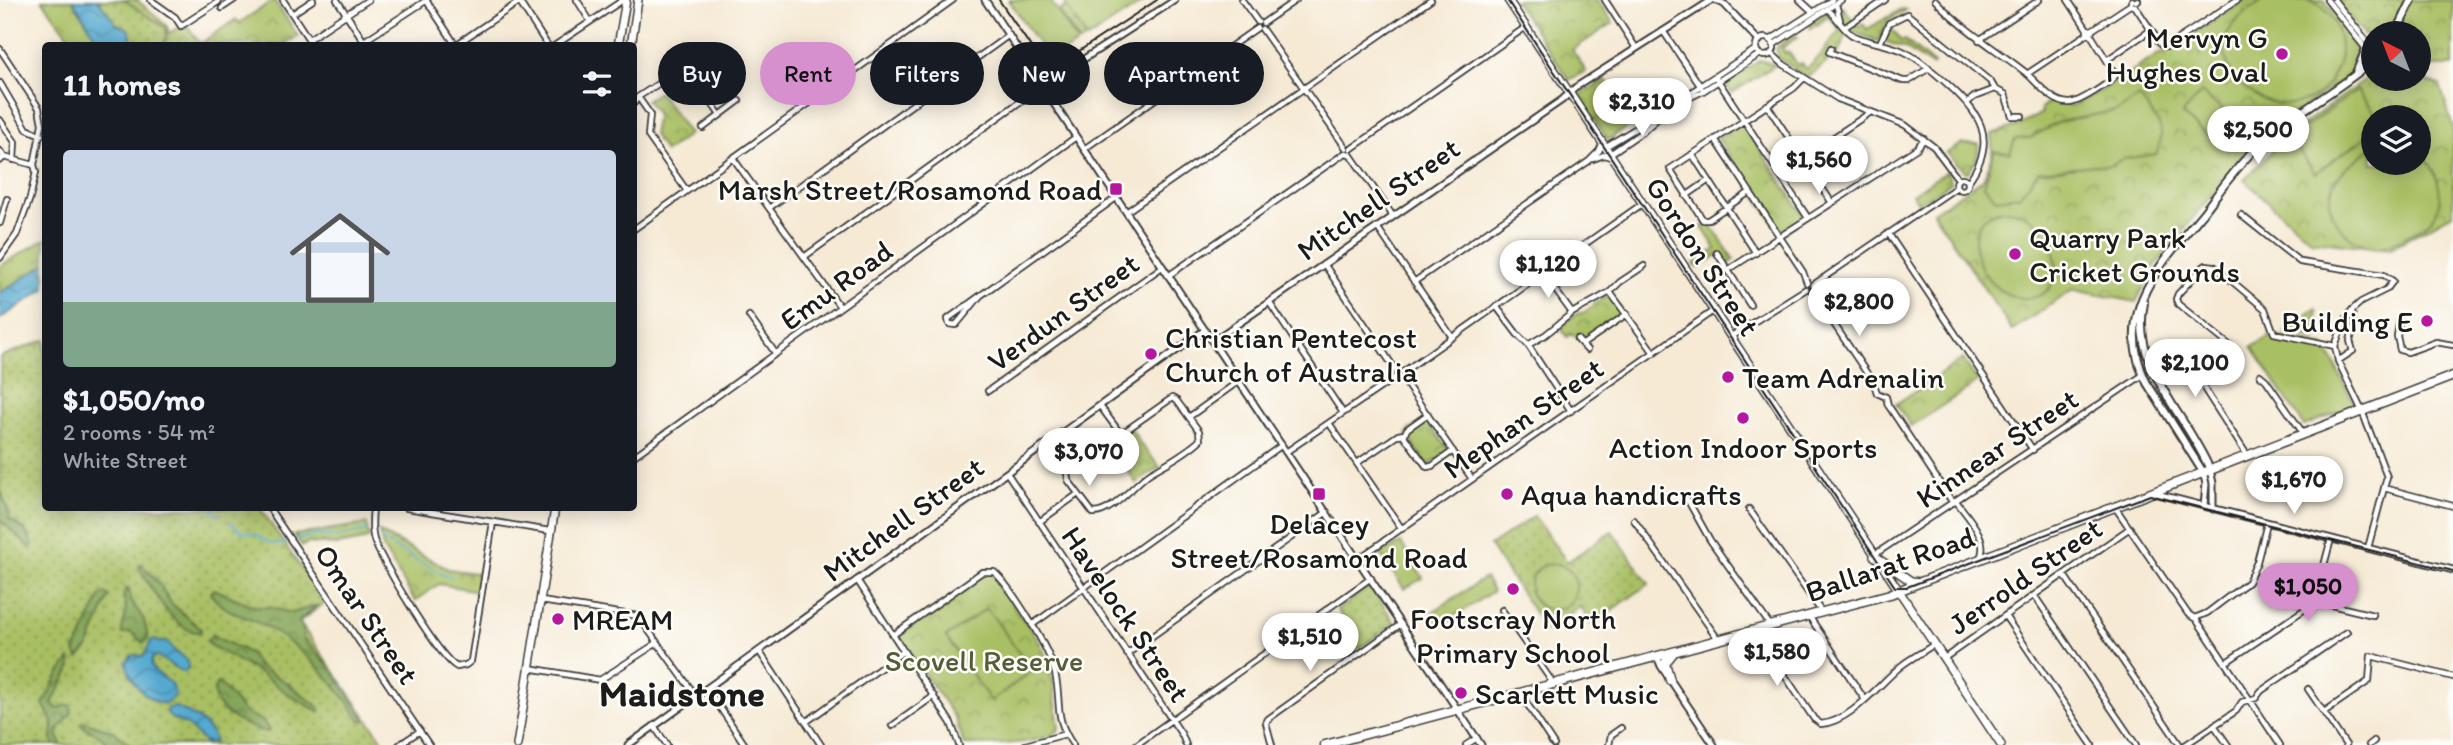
<!DOCTYPE html>
<html lang="en">
<head>
<meta charset="utf-8">
<style>
  body { margin:0; font-family:Itim,sans-serif; background:#20242c; color:#f1f3f6; height:100vh; display:flex; flex-direction:column; font-size:26px; white-space:nowrap }
  * { box-sizing:border-box; margin:0 }
  p { font-size:23px; color:#9ea1a6 }
  .icon { flex:none; width:38px; height:38px; fill:none; stroke:currentColor; stroke-width:2; stroke-linecap:round; stroke-linejoin:round }
  .map { position:relative; flex:1; overflow:hidden }
  .sheet { position:absolute; left:42px; top:42px; width:595px; height:469px; display:flex; flex-direction:column; background:#171b24; border-radius:7px; box-shadow:0 4px 18px #0003 }
  .sheet>* { flex:none }
  .banner { position:absolute; left:658px; top:42px; width:665px; height:63px; display:flex; gap:14px }
  .needle { width:46px; rotate:318deg }
  .controls { position:absolute; left:2361px; top:21px; display:grid; gap:14px }
  .controls a { display:grid; place-items:center; width:70px; height:70px; border-radius:50%; background:#171b24; box-shadow:0 4px 18px #0003; font-size:35px }
  .price { position:absolute; translate:-50% -60px; padding:0 16px; border-radius:24px; background:#fff; color:#222; font-size:23px; line-height:46px; filter:drop-shadow(0 2px 4px #0008) }
  .price::after { content:''; position:absolute; left:50%; top:42px; width:21px; height:16px; margin-left:-10px; background:inherit; clip-path:polygon(0 0,100% 0,50% 100%) }
  .price.on { background:#d690ce; color:#111 }
  ul { padding:0; list-style:none }
  li { display:grid; align-content:center; gap:14px; height:371px; padding:0 21px }
  li+li { border-top:2px solid #363941 }
  li span { display:grid; place-items:center; height:217px; border-radius:7px; color:#555 }
  li>.icon { margin-inline-start:auto }
  span .icon { width:126px; height:126px; fill:#fffc; stroke-width:1 }
  li b { font-size:30px }
  h2 { display:flex; justify-content:space-between; align-items:center; height:84px; padding:0 21px; font-size:30px }
  .tag { padding:0 24px; border-radius:32px; background:#171b24; box-shadow:0 4px 18px #0003; font-size:24px; line-height:63px }
  .tag.on { background:#d690ce; color:#111 }
  .map>svg:first-child { display:block }
  .grass { fill:url(#grass-dots); stroke:#626e40; stroke-width:2 }
  .forest { fill:url(#forest-crowns); stroke:#51613b; stroke-width:2 }
  .park { fill:url(#park-crowns); stroke:#626e40; stroke-width:2; fill-rule:evenodd }
  .pitch { fill:#a9bf64; stroke:#626e40; stroke-width:2 }
  .water { fill:url(#water-waves); stroke:#386276; stroke-width:2 }
  .lines { fill:none; stroke-linecap:round; stroke-linejoin:round }
  .stream { stroke:#54a9d0; stroke-width:2 }
  .minor-casing { stroke:#3d3b38; stroke-width:8 }
  .tertiary-casing { stroke:#3d3b38; stroke-width:9 }
  .secondary-casing { stroke:#3d3b38; stroke-width:10 }
  .primary-casing { stroke:#3d3b38; stroke-width:10 }
  .trunk-casing { stroke:#3d3b38; stroke-width:11 }
  .minor { stroke:#fff; stroke-width:4.5 }
  .tertiary { stroke:#fff; stroke-width:5 }
  .secondary { stroke:#fff; stroke-width:6 }
  .primary { stroke:#fff; stroke-width:7 }
  .trunk { stroke:#fff; stroke-width:8 }
  .tram { stroke:#1c1c1c; stroke-width:2 }
  .poi-dot { fill:#b5179e; stroke:#fdfcf7; stroke-width:2.5 }
  .labels { text-anchor:middle; dominant-baseline:central; stroke-width:5; stroke-linejoin:round; paint-order:stroke }
  .poi-label { font-size:30px; fill:#1c1c1c; stroke:#fdfcf7; text-anchor:start }
  .street-label { font-size:30px; fill:#1c1c1c; stroke:#fdfcf7 }
  .park-label { font-size:30px; fill:#545d39; stroke:#fdfcf7 }
  .district-label { font-size:37px; font-weight:bold; fill:#1c1c1c; stroke:#fdfcf7 }
</style>
</head>
<body>
<div class="map">
<svg width="2453" height="745" viewBox="0 0 2453 745">
  <defs>
    <pattern id="grass-dots" width="8" height="8" patternUnits="userSpaceOnUse" patternTransform="scale(1.75)"><rect width="8" height="8" fill="#a9bf64"/><path d="M2 2h.1M6 6h.1" fill="none" stroke="#899a52" stroke-width="1.8" stroke-linecap="round"/></pattern>
    <pattern id="forest-crowns" width="20" height="18" patternUnits="userSpaceOnUse" patternTransform="scale(1.75)"><rect width="20" height="18" fill="#86a65a"/><path d="M2 6a3 3 0 1 1 6 0M12 15a3 3 0 1 1 6 0" fill="none" stroke="#6d864a"/></pattern>
    <pattern id="park-crowns" width="20" height="18" patternUnits="userSpaceOnUse" patternTransform="scale(1.75)"><rect width="20" height="18" fill="#a9bf64"/><path d="M2 6a3 3 0 1 1 6 0M12 15a3 3 0 1 1 6 0" fill="none" stroke="#899a52"/></pattern>
    <pattern id="water-waves" width="16" height="10" patternUnits="userSpaceOnUse" patternTransform="scale(1.75)"><rect width="16" height="10" fill="#54a9d0"/><path d="M0 5q4-4 8 0t8 0" fill="none" stroke="#4589a8"/></pattern>
  </defs>
  <rect width="100%" height="100%" fill="#fdfcf7"/>
  <filter id="ink" filterUnits="userSpaceOnUse"><feTurbulence type="fractalNoise" baseFrequency=".0143" numOctaves="2"/><feDisplacementMap in="SourceGraphic" scale="14" xChannelSelector="R" yChannelSelector="G"/><feConvolveMatrix kernelMatrix="1 2 1 2 8 2 1 2 1" color-interpolation-filters="sRGB"/></filter>
  <filter id="wash" filterUnits="userSpaceOnUse"><feTurbulence type="fractalNoise" baseFrequency=".00686" numOctaves="4" result="noise"/><feDisplacementMap in="SourceGraphic" scale="28" xChannelSelector="R" yChannelSelector="G"/><feGaussianBlur stdDeviation="1.57" result="paint"/><feColorMatrix in="noise" values="0 0 0 0 0 0 0 0 0 0 0 0 0 0 0 0 0 1.4 0 .05"/><feComposite in="paint" operator="in"/></filter>
  <g filter="url(#wash)">
    <rect width="100%" height="100%" fill="#f6ead5"/>
    <path class="grass" d="M98,0H124L166,28L167,38L163,45H130L132,41L124,28L113,21Z
      M1843,7L1858,27L1863,24L1867,29L1902,9L1906,10L1888,21L1878,41L1850,31L1838,10Z
      M1827,12H1829L1849,35L1845,37L1839,52L1834,58L1829,56L1826,63L1807,78L1779,58L1776,48L1793,34L1797,37L1782,48L1785,53L1788,52L1798,65L1802,63L1806,69C1821,59 1826,44 1840,31L1835,23L1828,17L1810,29V23Z
      M1904,16L1907,17L1891,28L1902,42L1905,40L1934,64L1932,66L1905,48L1883,41L1892,24Z
      M45,340L46,508H260L325,603L299,622L386,745H0V357Z
      M1534,516L1567,562L1612,531L1649,584L1592,624L1580,607L1546,630L1490,546Z
      M1370,586L1395,623L1348,656L1336,638L1350,628L1337,610Z"/>
    <path class="forest" d="M0,490L9,512V519L25,530L33,545L30,548L0,520Z
      M141,564L159,583L171,603L201,629V632C176,635 152,589 140,570L139,565Z
      M126,588H129C128,600 135,606 141,615C145,620 147,632 148,639L143,643L131,632L122,634C121,625 126,619 126,611C126,601 121,597 126,588Z
      M214,589L255,607H269L292,613L318,605L299,621L303,628V639L332,669L366,720L361,721C337,685 308,652 270,629C254,619 218,611 211,593Z
      M105,593L109,596L107,601L88,648L78,659L75,651L100,597Z
      M212,635L251,654L257,665L287,683L320,708V712L292,697L261,674L210,645L207,641Z
      M70,659L71,667L52,703L57,709L66,705H70L72,712L57,732L61,745H54L52,740L53,723L43,704L59,674Z
      M217,683L220,684L245,713L263,721L269,730L268,732C248,728 203,709 217,683Z
      M83,721L113,731L131,745H108C97,729 92,736 81,724Z"/>
    <path class="park" d="M42,0H72L97,39L99,45H76Z
      M124,0H137L167,26L169,33L179,27L181,29L187,25L200,44L236,19L239,23L274,0L298,36L283,45H163L167,38L166,28Z
      M1063,0H1136L1103,21L1080,43L1059,11L1066,6Z
      M1514,0H1597L1613,23L1572,50L1586,71L1569,80Z
      M2245,0H2324L2362,50C2364,59 2356,69 2350,75L2263,136L2242,157L2155,266L2136,302L2073,290L2012,330L1933,212L1983,179L1992,158V134L2020,125L2042,113L2041,108L2053,100L2071,106L2099,92L2159,54L2164,53Z
      M2336,0H2453V66H2419L2418,33H2373V46Z
      M1760,60L1775,65L1732,93L1726,84Z
      M2373,74V79H2416L2440,85L2453,128V214L2389,249L2311,240L2244,180L2286,137ZM2373,117H2418V163H2373Z
      M1605,79L1634,123L1608,140L1579,96Z
      M659,92L689,134L665,152L653,135L657,114L646,100Z
      M1742,123L1804,216L1780,232L1718,139Z
      M1961,144H1979L1976,161L1968,172L1964,171L1947,153Z
      M1947,171L1951,183L1919,203L1912,194Z
      M1709,222L1734,260L1727,265L1719,254L1698,268L1694,264L1716,249L1702,227Z
      M45,239V264L0,293V266Z
      M1605,296L1613,298L1618,307H1620L1621,314L1583,341L1571,334L1567,337L1561,328L1574,315L1585,312Z
      M2315,309L2317,310L2316,339L2285,332Z
      M1963,359L1978,382L1911,426L1896,404Z
      M1426,421L1447,448V453L1431,464L1426,463L1407,435L1410,430Z
      M1131,428L1141,445L1160,467L1136,483L1109,445Z
      M367,524L369,539L338,545L308,543L302,546L294,535Z
      M379,532L448,569L475,573L477,572V576H479L476,595L472,590L439,584L415,601L383,548Z
      M990,573L997,578L1019,615C1026,620 1029,626 1033,632C1055,664 1054,693 1059,730C1042,745 988,745 964,745L955,718L901,639L902,634L982,575Z"/>
    <path class="pitch" d="M1009,0H1050L1078,43L1062,53L1046,52L1037,42Z
      M1063,0H1146L1087,39Z
      M2264,0C2277,0 2294,0 2307,0C2337,7 2347,46 2335,71C2299,149 2186,72 2238,19C2245,11 2255,6 2264,0Z
      M2357,90L2377,117H2373V132L2315,173L2290,138Z
      M2201,93L2228,114L2210,137L2182,115Z
      M2139,97C2155,119 2169,127 2156,154L2123,159L2109,166L2095,165L2039,171L2019,196L1996,199L1984,186L1994,151L2010,153L2015,139L2030,138L2059,122L2119,110Z
      M2373,147V163H2418L2419,149C2434,166 2449,195 2433,217C2426,227 2413,233 2403,238C2394,243 2382,249 2373,247C2345,243 2320,211 2334,183C2341,170 2361,156 2373,147Z
      M2010,210C2060,219 2076,299 2024,298C1974,296 1951,209 2010,210Z
      M2272,335L2323,346L2329,353L2355,405L2304,426L2252,347Z
      M1401,543L1423,578L1404,589L1380,553Z
      M1530 587a23 23 0 1 1 46 0a23 23 0 1 1-46 0Z
      M1485,578L1493,591L1440,626L1431,613Z
      M987,608L1032,671L991,701L946,637Z"/>
    <path class="water" d="M73,0H98L117,25L127,28L130,32L132,41L130,45H99L97,39Z
      M45,264V289L0,319V293Z
      M155,640L160,642H168L175,651L188,660V668L184,672C174,668 166,662 158,656L153,657C144,676 175,674 175,696L165,704C145,701 130,681 126,662L132,655L144,656L151,641Z
      M177,707C192,715 212,725 215,742L205,743L187,725L171,718L167,713L168,708Z"/>
    <g class="lines">
      <path class="stream" d="M210,508L219,515
        M230,522L242,532L255,534L271,544L288,543
        M297,539L318,535L336,537L367,531
        M380,539L442,574L452,577"/>
    </g>
  </g>
  <g filter="url(#ink)">
    <g class="lines">
      <g class="minor-casing">
        <path id="minor" d="M151,0L175,17L181,26L218,2
          M283,0L313,46
          M337,0L367,46
          M426,0L455,44
          M518,0L548,46
          M577,0L590,21
          M1242,0L1258,22
          M1605,0L1636,48
          M1800,0L1813,12
          M1935,0C1962,29 1994,48 2025,72C2037,82 2052,104 2070,103C2080,102 2110,83 2116,75L2091,35L2092,30L2087,29V34L2091,35
          M2068,0L2087,29
          M2132,0L2130,5L2135,6L2161,45L2166,47L2237,0
          M2327,0L2366,49L2373,54
          M2334,0L2373,49
          M2136,1L2138,0
          M1836,4L1840,20
          M222,8L234,0
          M1827,9C1837,16 1843,31 1854,36C1870,43 1889,44 1905,52C1920,59 1932,71 1944,81C1979,112 2000,138 1968,182
          M292,14L313,0
          M1263,23L1296,0
          M1845,27L1885,0
          M1262,29L1346,148
          M2092,30L2130,5
          M1663,31L1701,87
          M1756 47a9 9 0 1 1 18 0a9 9 0 1 1-18 0Z
          M309,39L368,0
          M1770,40L1832,0
          M1979,40L2039,0
          M364,41L427,0
          M1880,43L1889,23L1907,14L1991,82L1995,89L2005,94L2012,116H2022
          M1773,45L1841,0
          M454,46L519,2
          M554,46L623,0
          M1831,48L1829,52L1903,81H1909L1929,68
          M0,49L39,108L42,124L34,165L36,172L30,198L17,234L0,258
          M1771,53L1783,64L1838,99L1905,125L1934,147L1958,179
          M2108,59L2151,30
          M685,66L720,115
          M2027,74L2087,34
          M1715,76L1808,218
          M0,83L27,129L41,135
          M638,97L650,114L648,136L687,191
          M1685,100L1703,91L1760,54
          M634,103L638,97L705,53
          M1967,103L1974,97L1995,89
          M1767,105L1832,203
          M0,120L15,142L14,160
          M703,128L739,101
          M1715,139L1803,272L1807,283
          M1605,147L1673,106L1700,86L1756,49
          M1084,149L1257,28
          M1351,149L1526,27
          M0,151L4,157L0,161
          M1345,153L1350,154L1393,216
          M1610,154L1642,132L1662,115
          M1692,154L1756,253
          M4,157L34,165
          M733,158L840,307
          M1593,159L1604,155L1611,157
          M1779,174L1871,112
          M1956 184a6 6 0 1 1 12 0a6 6 0 1 1-12 0Z
          M1750,192L1708,220H1703L1670,169L1794,88L1804,78
          M1686,196L1709,180
          M769,208L1009,35
          M1126,212L1431,0
          M2241,215L2300,262L2384,275L2393,281L2387,289L2361,302L2352,310L2344,322L2335,346L2338,361L2362,411L2387,477L2368,548
          M0,223L7,199
          M1377,227L1452,337
          M634,229L953,0
          M1888,233L2033,450
          M1717,253L1750,305
          M804,257L1042,86
          M1324,264L1397,372
          M1728,270L1917,148L1924,139
          M1543,273L1572,313
          M1168,276L1345,153
          M1414,282L1589,161L1599,151L1602,145
          M1813,285L1957,187
          M1812,291L1874,384L1877,393L1886,397L1888,405L1953,503
          M1610,292L1654,353
          M980,296L956,325L949,324L948,319L952,316L1116,198
          M1269,302L1343,413
          M1496,306L1518,335L1528,345L1545,335L1572,313L1610,292L1620,282L1644,266
          M749,316L776,354
          M2400,319L2397,336L2400,350L2408,352L2436,342L2453,345
          M1730,337L1806,289
          M1577,339L1587,350
          M1583,344L1627,314
          M1528,345L1571,411
          M2338,361L2353,351L2350,341L2354,326L2352,311
          M1403,372L1642,204
          M2260,375L2266,380L2303,433
          M1402,378L1472,479
          M988,391L1162,267
          M1172,398L1177,401L1199,431L1200,440C1185,454 1167,463 1150,473C1135,483 1112,514 1093,513L1068,480L1067,472Z
          M1100,406L1120,433
          M1428,414L1407,429L1404,436L1427,467L1432,466L1453,451
          M1189,417L1239,381
          M1329,423L1402,529
          M1286,452L1396,377
          M2247,455L2205,390C2199,370 2216,364 2231,354L2234,352L2233,348L2178,304L2176,299L2178,294L2202,268L2206,265L2214,266L2265,309L2274,333L2335,346
          M634,456L1076,137
          M1357,463L1398,435L1404,434
          M1007,473L1182,735L1186,745
          M2384,488L2453,506
          M1687,499L1710,540L1770,625
          M1956,501C1966,515 1990,539 1980,558
          M2115,507L2188,614L2196,619L2280,745
          M269,508L429,745
          M373,508C372,518 371,529 374,540C381,561 440,659 457,667L466,665L471,661L493,522
          M407,508L550,531
          M1749,509L1821,611
          M1634,520L1718,639
          M1039,522L1078,494
          M1874,555L2143,375
          M1358,559L1713,311
          M2064,575L2180,745
          M857,580L951,723L959,745
          M2034,595L2136,745
          M541,601L638,616L696,696
          M2315,601L2373,615
          M1502,610L1553,683
          M1809,616L1865,700
          M2005,616L2092,745
          M2195,618L2207,613L2248,582L2257,562L2267,523
          M1032,625L1282,445
          M1755,631L1814,719L1821,724C1851,722 1879,684 1901,666C1911,658 1923,652 1933,645
          M893,635L982,572H994C1012,588 1050,650 1055,673C1062,704 1053,716 1073,745
          M759,651L821,745
          M1127,654L1327,512
          M1943,659L2130,528
          M2225,663L2314,603L2331,539
          M529,668L600,680L657,643
          M707,688L745,745
          M2308,689L2346,745
          M1520,693L1554,745
          M2324,712L2369,681L2371,656L2453,677
          M806,722L904,651
          M2214,725L2228,745
          M654,726L667,745
          M892,726L934,696
          M399,745L420,731
          M1025,745L1066,734
          M1136,745L1371,578
          M1272,745L1266,723L1268,719L1401,624
          M1466,745L1477,738
          M1609,745L1611,735L1621,728
          M2185,745L2236,711L2242,702L2256,698L2261,691L2347,632
          M2369,745L2374,741"/>
      </g>
      <g class="tertiary-casing">
        <path id="tertiary" d="M985,0L1481,745
          M1715,0L1724,4L1759,41
          M1042,86L1175,0
          M1213,341L1562,100L1576,87L1712,0
          M2210,470L2213,483V509
          M2203,472L2206,484L2204,506
          M2153,493L2453,570
          M1657,656L1661,666L1714,745
          M628,745L1205,330"/>
      </g>
      <g class="secondary-casing">
        <path id="secondary" d="M2396,33L2412,0
          M2356,73L2366,49
          M2144,303C2130,366 2187,415 2210,470
          M2203,472L2147,383C2111,313 2161,264 2203,213C2220,191 2236,167 2257,147C2292,114 2336,92 2373,61"/>
      </g>
      <g class="primary-casing">
        <path id="primary" d="M1508,0L2001,745
          M618,46L626,0
          M631,46L638,0
          M1874,556L1911,581L1920,582
          M517,745L555,508"/>
      </g>
      <g class="trunk-casing">
        <path id="trunk" d="M1670,680L1665,663L1673,653
          M1325,745L1890,594L2453,376"/>
      </g>
      <use href="#minor" class="minor"/>
      <use href="#tertiary" class="tertiary"/>
      <use href="#secondary" class="secondary"/>
      <use href="#primary" class="primary"/>
      <use href="#trunk" class="trunk"/>
      <path class="tram" d="M999,0L1033,50L1043,57L1056,60L1076,53L1157,0
        M1507,0L1895,587H1907L2150,495L2453,571"/>
    </g>
  </g>
  <g class="poi-dot">
    <circle cx="2282" cy="54" r="7"/>
    <rect x="1109" y="182" width="14" height="14" rx="3.5"/>
    <circle cx="2015" cy="254" r="7"/>
    <circle cx="2427" cy="321" r="7"/>
    <circle cx="1151" cy="354" r="7"/>
    <circle cx="1728" cy="377" r="7"/>
    <circle cx="1743" cy="418" r="7"/>
    <rect x="1312" y="487" width="14" height="14" rx="3.5"/>
    <circle cx="1507" cy="494" r="7"/>
    <circle cx="1513" cy="589" r="7"/>
    <circle cx="558" cy="619" r="7"/>
    <circle cx="1461" cy="693" r="7"/>
  </g>
  <g class="labels">
    <g class="poi-label">
      <text x="2268" y="37" text-anchor="end">Mervyn G<tspan x="2268" dy="34">Hughes Oval</tspan></text>
      <text x="1102" y="189" text-anchor="end">Marsh Street/Rosamond Road</text>
      <text x="2029" y="237">Quarry Park<tspan x="2029" dy="34">Cricket Grounds</tspan></text>
      <text x="2413" y="321" text-anchor="end">Building E</text>
      <text x="1165" y="337">Christian Pentecost<tspan x="1165" dy="34">Church of Australia</tspan></text>
      <text x="1742" y="377">Team Adrenalin</text>
      <text x="1743" y="447" text-anchor="middle">Action Indoor Sports</text>
      <text x="1521" y="494">Aqua handicrafts</text>
      <text x="1319" y="523" text-anchor="middle">Delacey<tspan x="1319" dy="34">Street/Rosamond Road</tspan></text>
      <text x="1513" y="618" text-anchor="middle">Footscray North<tspan x="1513" dy="34">Primary School</tspan></text>
      <text x="572" y="619">MREAM</text>
      <text x="1475" y="693">Scarlett Music</text>
    </g>
    <g class="street-label">
      <text transform="translate(1378 199) rotate(-35)">Mitchell Street</text>
      <text transform="translate(1703 256) rotate(57)">Gordon Street</text>
      <text transform="translate(836 285) rotate(-36)">Emu Road</text>
      <text transform="translate(1063 312) rotate(-36)">Verdun Street</text>
      <text transform="translate(1523 418) rotate(-35)">Mephan Street</text>
      <text transform="translate(1997 448) rotate(-34)">Kinnear Street</text>
      <text transform="translate(903 519) rotate(-36)">Mitchell Street</text>
      <text transform="translate(1890 564) rotate(-19)">Ballarat Road</text>
      <text transform="translate(2025 576) rotate(-35)">Jerrold Street</text>
      <text transform="translate(367 614) rotate(56)">Omar Street</text>
      <text transform="translate(1126 614) rotate(56)">Havelock Street</text>
    </g>
    <g class="park-label">
      <text x="984" y="660">Scovell Reserve</text>
    </g>
    <g class="district-label">
      <text x="682" y="693">Maidstone</text>
    </g>
  </g>
</svg>
<div class="controls">
<a><svg class="needle" viewBox="-14 -14 28 28"><path d="M0-13l5 13h-10z" fill="#e53935"/><path d="M0 13l5-13h-10z" fill="#9ea1a6"/></svg></a>
<a><svg class="icon" aria-label="layers" viewBox="0 0 24 24"><path d="M12 4l9 5-9 5-9-5zM3 14l9 5 9-5"/></svg></a>
</div>
<b class="price" style="left:1642px;top:138px">$2,310</b>
<b class="price" style="left:2258px;top:166px">$2,500</b>
<b class="price" style="left:1819px;top:196px">$1,560</b>
<b class="price" style="left:1548px;top:300px">$1,120</b>
<b class="price" style="left:1859px;top:338px">$2,800</b>
<b class="price" style="left:2195px;top:399px">$2,100</b>
<b class="price" style="left:1089px;top:488px">$3,070</b>
<b class="price" style="left:2294px;top:516px">$1,670</b>
<b class="price on" style="left:2308px;top:623px">$1,050</b>
<b class="price" style="left:1310px;top:673px">$1,510</b>
<b class="price" style="left:1777px;top:688px">$1,580</b>
<div class="banner">
<a class="tag">Buy</a>
<a class="tag on">Rent</a>
<a class="tag">Filters</a>
<a class="tag">New</a>
<a class="tag">Apartment</a>
</div>
<section class="sheet">
<h2>11 homes<svg class="icon" aria-label="filters" viewBox="0 0 24 24"><path d="M4 7h16M4 17h16"/><circle cx="9" cy="7" r="2"/><circle cx="15" cy="17" r="2"/></svg></h2>
<ul>
<li><span style="background:linear-gradient(#c9d6e8 70%,#7fa58c 0)"><svg class="icon" aria-label="home" viewBox="0 0 24 24"><path d="M3 11l9-7 9 7M6 9v11h12V9"/></svg></span><div><b>$1,050/mo</b><p>2 rooms · 54 m²</p><p>White Street</p></div></li>
</ul>
</section>
</div>
</body>
</html>
